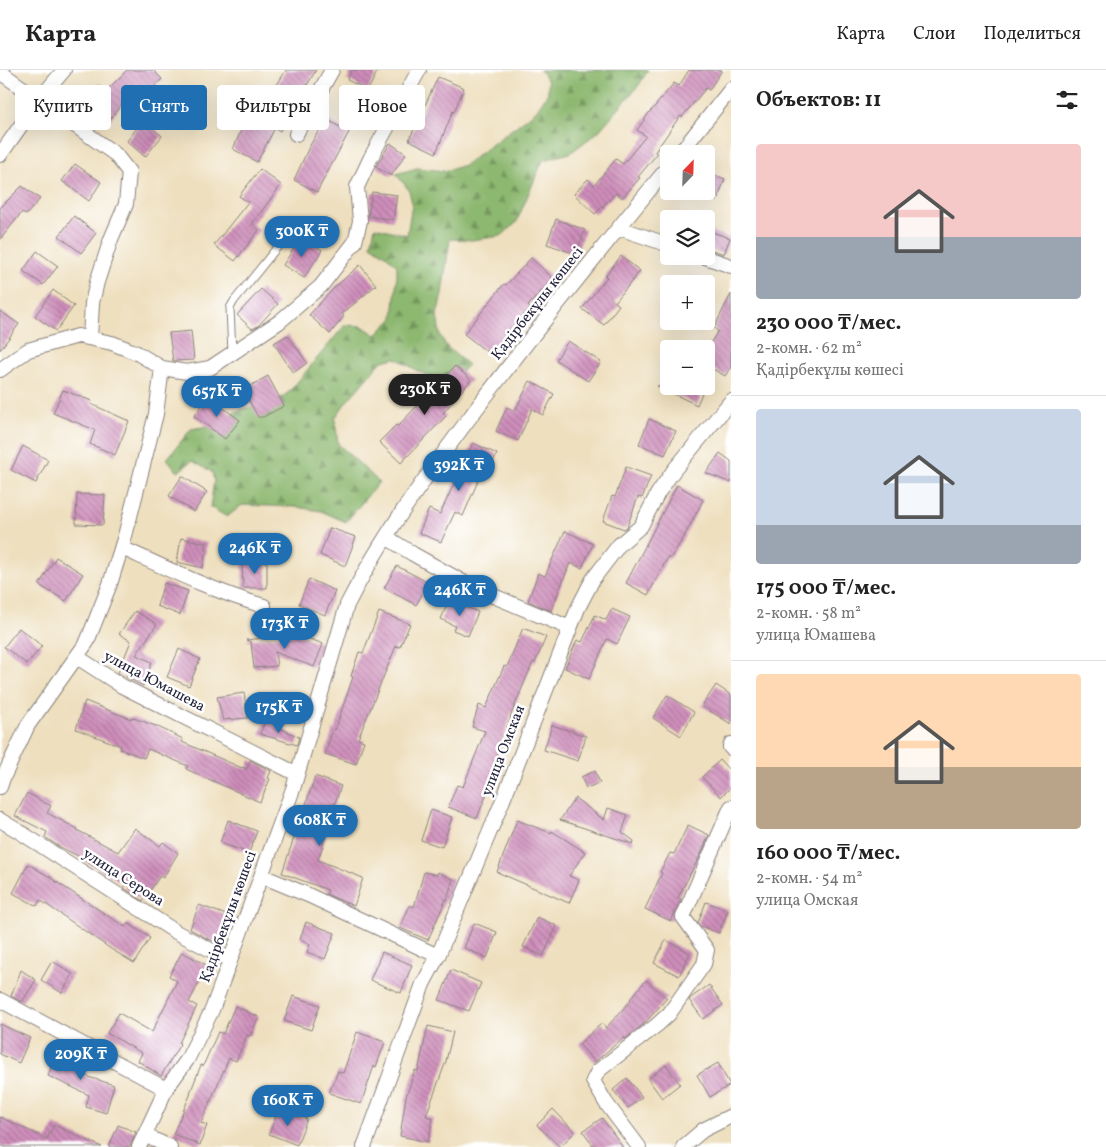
<!DOCTYPE html>
<html lang="ru">
<head>
<meta charset="utf-8">
<style>
  body { margin:0; font-family:Vollkorn,serif; background:#f2f2f2; color:#222; height:100vh; display:flex; flex-direction:column; font-size:19px; white-space:nowrap }
  * { box-sizing:border-box; margin:0 }
  p { font-size:16px; color:#767676 }
  .icon { flex:none; width:28px; height:28px; fill:none; stroke:currentColor; stroke-width:2; stroke-linecap:round; stroke-linejoin:round }
  .map { position:relative; flex:1; overflow:hidden }
  .panel { display:flex; flex-direction:column; background:#fff; width:375px }
  .panel>* { flex:none }
  .hud { position:absolute; left:15px; top:15px; width:475px; height:45px; display:flex; gap:10px }
  .needle { width:32px; rotate:23deg }
  .fabs { position:absolute; left:660px; top:75px; display:grid; gap:10px }
  .fabs a { display:grid; place-items:center; width:55px; height:55px; border-radius:5px; background:#fff; box-shadow:0 5px 20px #0002; font-size:25px }
  .price { position:absolute; translate:-50% -42px; padding:0 11px; border-radius:18px; background:#1f6fb2; color:#fff; font-size:16px; line-height:32px; filter:drop-shadow(0 1px 2px #0008) }
  .price::after { content:''; position:absolute; left:50%; top:30px; width:15px; height:11px; margin-left:-8px; background:inherit; clip-path:polygon(0 0,100% 0,50% 100%) }
  .price.selected { background:#222; color:#fff }
  ul { padding:0; list-style:none }
  li { display:grid; align-content:center; gap:10px; height:265px; padding:0 25px }
  li+li { border-top:1px solid #e0e0e0 }
  li span { display:grid; place-items:center; height:155px; border-radius:5px; color:#555 }
  li>.icon { margin-inline-start:auto }
  span .icon { width:90px; height:90px; fill:#fffc; stroke-width:1 }
  li b { font-size:21px }
  h2 { display:flex; justify-content:space-between; align-items:center; height:60px; padding:0 25px; font-size:21px }
  .chip { padding:0 18px; border-radius:5px; background:#fff; box-shadow:0 5px 20px #0002; font-size:18px; line-height:45px }
  .chip.selected { background:#1f6fb2; color:#fff }
  header { display:flex; align-items:center; gap:30px; box-sizing:border-box; height:70px; padding:0 25px; background:#fff; border-bottom:1px solid #e0e0e0 }
  header strong { font-size:24px }
  nav { display:flex; gap:28px; margin-inline-start:auto; font-size:18px }
  main { display:flex; flex:1; min-height:0 }
  .map>svg:first-child { display:block }
  .forest { fill:url(#forest-firs); stroke:#586d55 }
  .building { fill:url(#building-back-hatch) }
  .lines { fill:none; stroke-linecap:round; stroke-linejoin:round }
  .lane-casing { stroke:#88807c; stroke-width:9 }
  .street-casing { stroke:#88807c; stroke-width:16 }
  .lane { stroke:#fff; stroke-width:7 }
  .street { stroke:#fff; stroke-width:14 }
  .labels { text-anchor:middle; dominant-baseline:central; stroke-width:5; stroke-linejoin:round; paint-order:stroke }
  .street-label { font-size:15px; fill:#22223b; stroke:#fff }
</style>
</head>
<body>
<header>
<strong>Карта</strong>
<nav><a>Карта</a><a>Слои</a><a>Поделиться</a></nav>
</header>
<main>
<div class="map">
<svg width="731" height="1077" viewBox="0 0 731 1077">
  <defs>
    <pattern id="forest-firs" width="22" height="20" patternUnits="userSpaceOnUse" patternTransform="scale(1.25)"><rect width="22" height="20" fill="#8db86f"/><path d="M5 1l3.5 6h-7zM16 11l3.5 6h-7z" fill="#73955c"/></pattern>
    <pattern id="building-back-hatch" width="6" height="6" patternUnits="userSpaceOnUse" patternTransform="scale(1.25)"><rect width="6" height="6" fill="#cf8ebb"/><path d="M-1 5l2 2M0 0l6 6M5-1l2 2" fill="none" stroke="#a87499"/></pattern>
  </defs>
  <rect width="100%" height="100%" fill="#fff"/>
  <filter id="ink" filterUnits="userSpaceOnUse"><feTurbulence type="fractalNoise" baseFrequency=".02" numOctaves="2"/><feDisplacementMap in="SourceGraphic" scale="10" xChannelSelector="R" yChannelSelector="G"/><feConvolveMatrix kernelMatrix="1 2 1 2 8 2 1 2 1" color-interpolation-filters="sRGB"/></filter>
  <filter id="wash" filterUnits="userSpaceOnUse"><feTurbulence type="fractalNoise" baseFrequency=".0096" numOctaves="4" result="noise"/><feDisplacementMap in="SourceGraphic" scale="20" xChannelSelector="R" yChannelSelector="G"/><feGaussianBlur stdDeviation="1.12" result="paint"/><feColorMatrix in="noise" values="0 0 0 0 0 0 0 0 0 0 0 0 0 0 0 0 0 1.4 0 .05"/><feComposite in="paint" operator="in"/></filter>
  <g filter="url(#wash)">
    <rect width="100%" height="100%" fill="#eedfbe"/>
    <path class="forest" d="M540,0H648L639,15L598,62L570,83L543,90L516,153L501,166L472,170L450,169L442,224L437,245L440,265L447,277L468,295L449,314L418,301L396,288L382,291L347,331L335,348L338,374L379,412L346,452L321,441L296,437L242,435L227,447L210,437L214,411L212,402L192,391L178,402L167,389L191,359L213,355L237,341L278,330L289,322L345,255L362,256L376,265L393,248L397,206V196L386,185L371,175L375,157L407,165L412,134L409,120L396,104L417,98L445,101L465,95L536,41L548,23V11Z"/>
    <g id="blocks">
      <path class="building" d="M127,0H153L162,9L144,27L134,18L109,51L86,34L99,16L106,21Z
        M286,0H316L280,61L275,58L257,92L233,79L243,56L248,59L272,19L274,20Z
        M352,0H378L368,20L347,10Z
        M689,0H722L709,20L706,18L682,47L680,46L655,82L657,84L638,107L640,108L622,128L616,123L595,144L574,124L588,109L594,115L616,89L623,94L646,66L637,60L651,40H652L674,13L679,16Z
        M438,7L464,18L454,42L453,41L436,83L409,70Z
        M361,23L384,36L372,58L349,45Z
        M326,49L349,62L317,122L294,110L309,77Z
        M143,50L162,66L145,87L127,71Z
        M390,73L406,84L391,106L376,97Z
        M75,94L101,112L89,131L62,111Z
        M260,99L281,115L252,154L259,160L235,191L214,175L248,132L239,126Z
        M706,102L725,109L717,131L706,127Z
        M22,116L40,129L26,145L22,142L0,170V138Z
        M372,122L397,125L393,150L368,146Z
        M74,146L96,163L81,183L59,166Z
        M556,149L585,160L576,184L547,174Z
        M706,160L730,168L724,184L706,178Z
        M301,167L322,180L304,208L283,195Z
        M37,181L58,196L43,215L23,201Z
        M621,186L640,201L615,232L619,235L604,255L582,239L607,207L605,206Z
        M531,188L553,208L528,236L530,238L512,257L491,285L464,264L504,214L506,215Z
        M360,195L376,215L342,244L344,246L330,264L309,245L334,218Z
        M261,219L278,234L258,256L252,259L237,245Z
        M53,220L74,236L56,261L35,246Z
        M731,224V297L725,306L706,295V280L718,261L714,258Z
        M0,241L19,254L0,280Z
        M191,261L194,290L173,291L169,263Z
        M288,265L307,293L293,303L274,273Z
        M568,271L601,292L588,311L556,290Z
        M455,296L471,310L443,343L446,346L401,393L379,372L396,355L398,356Z
        M268,306L284,336L263,347H258L243,320Z
        M530,311L554,324L543,345L532,339L518,371L496,361L507,337L515,341Z
        M657,316H705L697,335Z
        M63,320L92,331L91,334L129,351L115,385L90,374L95,360L53,343Z
        M208,327L240,350L225,369L194,346Z
        M649,349L676,361L665,385L639,374Z
        M473,373L497,384L486,406L481,404L463,446L455,442L441,472L419,463L429,439L440,444Z
        M23,376L48,390L36,413L11,400Z
        M720,383L731,391V413L706,403Z
        M626,397L651,406L642,428L638,427L627,457L624,459L603,451L612,426L615,427Z
        M182,406L207,422L194,442L169,426Z
        M677,415L703,430L684,467L670,489L668,487L648,525L626,513Z
        M77,424L105,425L103,455L76,454Z
        M330,458L356,467L345,496L320,485Z
        M565,461L593,474L582,498L570,493L551,541L528,531L538,503L545,506Z
        M181,468L207,473L203,498L177,492Z
        M56,487L83,504L66,531L39,515Z
        M242,492H267V518H243Z
        M397,496L429,513L416,535L384,518Z
        M309,509L335,521L325,545L299,534Z
        M164,513L188,521L180,545L157,536Z
        M449,530L478,542L468,566L453,560L455,556L441,549Z
        M612,539L630,547L617,574L607,569L589,609L565,598L577,570L582,572L595,545L606,550Z
        M135,541L157,554L136,585L152,592L143,616L118,603L131,571L119,564Z
        M379,542L410,554L400,577L396,576L358,669L364,671L356,694L325,684L333,659L335,660L353,607L351,606L359,582L363,583Z
        M19,558L42,576L27,594L4,577Z
        M523,558L546,567L535,593L533,592L510,647H511L497,685L502,687L477,748L448,737L457,715L463,717L485,661L472,657L479,635L486,638L504,596L507,597Z
        M292,562L323,574L314,597L275,582L277,596L254,598L251,572L246,570L291,565Z
        M179,579L200,589L189,616L167,607Z
        M716,615L731,625V654L702,636Z
        M244,623L248,648L223,650L217,627Z
        M667,625L694,642L681,666L653,648Z
        M85,631L131,649V647L156,656L183,669L182,672L242,698V697L247,699L250,690L271,701L268,708L270,709L260,732L186,699L188,696L148,679L144,688L120,679L121,676L76,659Z
        M265,651L299,667L297,675L260,664Z
        M552,655L586,666L578,691L544,680Z
        M720,690L731,702V717L721,727L702,707Z
        M595,701L600,713L586,718L581,707Z
        M315,706L341,716L329,749L331,750L318,790L363,808L354,836L326,824L328,820L282,803L296,762L303,739L304,740Z
        M27,723L51,736L47,743L78,759L77,760L118,782L135,758L160,776L163,772L178,783L163,808L160,806L143,831L124,818L126,815L85,791L86,790L58,776L45,767L47,762L15,746Z
        M575,728L604,750L608,738L628,745L622,762L634,771L633,774L560,750Z
        M431,740L452,747L442,777L421,770Z
        M228,750L257,761L249,783L220,773Z
        M517,750L551,763L552,761L585,782L569,806L579,810L569,833L497,802Z
        M688,755L709,765L702,782L678,827L681,829L671,851L645,839L662,803L660,802L670,783L674,784Z
        M28,794L52,808V809L125,857L128,853L150,868L134,893L111,879L40,830L37,836L13,823Z
        M424,802L437,805L438,802L453,809L447,830L446,829L428,870L400,858L410,835L414,837Z
        M706,832L728,840L719,863L700,856L698,853Z
        M199,835L229,846L219,873L208,869L190,859Z
        M537,847L557,856L543,886L523,877Z
        M306,852L335,863L325,889L307,882L310,874L300,869Z
        M474,853L497,862L487,888L464,878Z
        M666,870L690,883L679,906L654,893Z
        M182,882L208,896L189,932L197,936L179,973L180,974L161,1006L138,991L142,983L107,963L119,943L152,962L177,911L169,906Z
        M382,882L412,895L401,923L370,910Z
        M52,891L73,904L62,923L41,910Z
        M21,900L36,910L22,932L11,926Z
        M451,900L481,913L469,941L439,930Z
        M646,910L667,928L645,953L625,969L624,967L595,992L579,974L602,953L606,958L631,930L630,929Z
        M709,915L723,935L703,949L689,930L692,927Z
        M293,926L320,935L311,960L284,951Z
        M235,936L259,947L250,966L247,965L236,991L229,988L201,1053L207,1055L200,1075L173,1064L191,1023H190L201,995L203,996L218,962L223,964Z
        M0,954L30,968L19,993L0,984Z
        M428,956L453,962L446,991L426,1046L433,1048L428,1072L400,1066L406,1027L415,1000L418,1001Z
        M357,962L385,972L376,997L374,996L361,1034L329,1023L338,1001L343,1003Z
        M58,979L85,992L79,1004L114,1015L106,1043L86,1037L89,1025L48,1006Z
        M718,993L730,1015L710,1027L697,1005Z
        M666,995L680,1014L662,1028L648,1009Z
        M627,1008L642,1027L628,1038L613,1020Z
        M279,1038L307,1049L297,1075L269,1064Z
        M553,1039L575,1062L560,1077L537,1055Z
        M0,1047L47,1069L54,1055L102,1077H5L0,1075Z
        M602,1048L623,1077H594L583,1061Z
        M118,1055L136,1062L130,1077H109Z"/>
    </g>
  </g>
  <g filter="url(#ink)">
    <use href="#blocks" fill-opacity="0" stroke="#88807c" stroke-width="1"/>
    <g class="lines">
      <g class="lane-casing">
        <path id="lane" d="M232,283L230,238L234,231L283,170"/>
      </g>
      <g class="street-casing">
        <path id="street" d="M0,2L115,84L129,102L126,134L111,169L97,212L92,233L90,268
          M296,64L332,0
          M679,84L731,19
          M0,85L39,30L64,0
          M619,158L669,175
          M702,186L731,196
          M0,300L28,280L78,266L112,273L137,283L162,298
          M386,467L413,484L472,517L570,558
          M122,478C168,499 215,522 264,536
          M77,587L122,616L297,704
          M731,674L730,677L731,678
          M0,717L3,708L28,655L87,572L110,514L125,466L156,344L162,298L187,302L210,298L279,252L321,216L355,172L360,151L357,117L371,87L419,0
          M0,750L20,762L176,862L230,890
          M262,806L308,825L438,886
          M0,930L166,1019
          M144,1065L170,1077
          M139,1077L166,1019L187,990L212,940L293,719L347,535C384,462 434,395 483,330C543,251 606,173 669,96
          M364,1077L423,914L438,886L503,730L578,538L593,509L619,475L641,456L658,423L674,400L731,331
          M639,1077L606,1033L593,1011L598,1001L657,955L669,944L704,894L707,880L683,847L731,737
          M683,1077L703,1060L731,1046"/>
      </g>
      <use href="#lane" class="lane"/>
      <use href="#street" class="street"/>
    </g>
  </g>
  <g class="labels">
    <g class="street-label">
      <text transform="translate(538 234) rotate(-52)">Қадірбекұлы көшесі</text>
      <text transform="translate(154 612) rotate(28)">улица Юмашева</text>
      <text transform="translate(504 681) rotate(-69)">улица Омская</text>
      <text transform="translate(123 808) rotate(33)">улица Серова</text>
      <text transform="translate(229 847) rotate(-70)">Қадірбекұлы көшесі</text>
    </g>
  </g>
</svg>
<div class="fabs">
<a><svg class="needle" viewBox="-14 -14 28 28"><path d="M0-13l5 13h-10z" fill="#e53935"/><path d="M0 13l5-13h-10z" fill="#767676"/></svg></a>
<a><svg class="icon" aria-label="layers" viewBox="0 0 24 24"><path d="M12 4l9 5-9 5-9-5zM3 14l9 5 9-5"/></svg></a>
<a>+</a>
<a>−</a>
</div>
<b class="price" style="left:302px;top:188px">300K ₸</b>
<b class="price selected" style="left:425px;top:346px">230K ₸</b>
<b class="price" style="left:217px;top:348px">657K ₸</b>
<b class="price" style="left:459px;top:422px">392K ₸</b>
<b class="price" style="left:255px;top:505px">246K ₸</b>
<b class="price" style="left:460px;top:547px">246K ₸</b>
<b class="price" style="left:285px;top:580px">173K ₸</b>
<b class="price" style="left:279px;top:664px">175K ₸</b>
<b class="price" style="left:320px;top:777px">608K ₸</b>
<b class="price" style="left:81px;top:1011px">209K ₸</b>
<b class="price" style="left:288px;top:1057px">160K ₸</b>
<div class="hud">
<a class="chip">Купить</a>
<a class="chip selected">Снять</a>
<a class="chip">Фильтры</a>
<a class="chip">Новое</a>
</div>
</div>
<section class="panel">
<h2>Объектов: 11<svg class="icon" aria-label="filters" viewBox="0 0 24 24"><path d="M4 7h16M4 17h16"/><circle cx="9" cy="7" r="2"/><circle cx="15" cy="17" r="2"/></svg></h2>
<ul>
<li><span style="background:linear-gradient(#f6c9c9 60%,#9aa5b1 0)"><svg class="icon" aria-label="home" viewBox="0 0 24 24"><path d="M3 11l9-7 9 7M6 9v11h12V9"/></svg></span><div><b>230 000 ₸/мес.</b><p>2-комн. · 62 m²</p><p>Қадірбекұлы көшесі</p></div></li>
<li><span style="background:linear-gradient(#c9d6e8 75%,#9aa5b1 0)"><svg class="icon" aria-label="home" viewBox="0 0 24 24"><path d="M3 11l9-7 9 7M6 9v11h12V9"/></svg></span><div><b>175 000 ₸/мес.</b><p>2-комн. · 58 m²</p><p>улица Юмашева</p></div></li>
<li><span style="background:linear-gradient(#ffd9b3 60%,#b9a48a 0)"><svg class="icon" aria-label="home" viewBox="0 0 24 24"><path d="M3 11l9-7 9 7M6 9v11h12V9"/></svg></span><div><b>160 000 ₸/мес.</b><p>2-комн. · 54 m²</p><p>улица Омская</p></div></li>
</ul>
</section>
</main>
</body>
</html>
